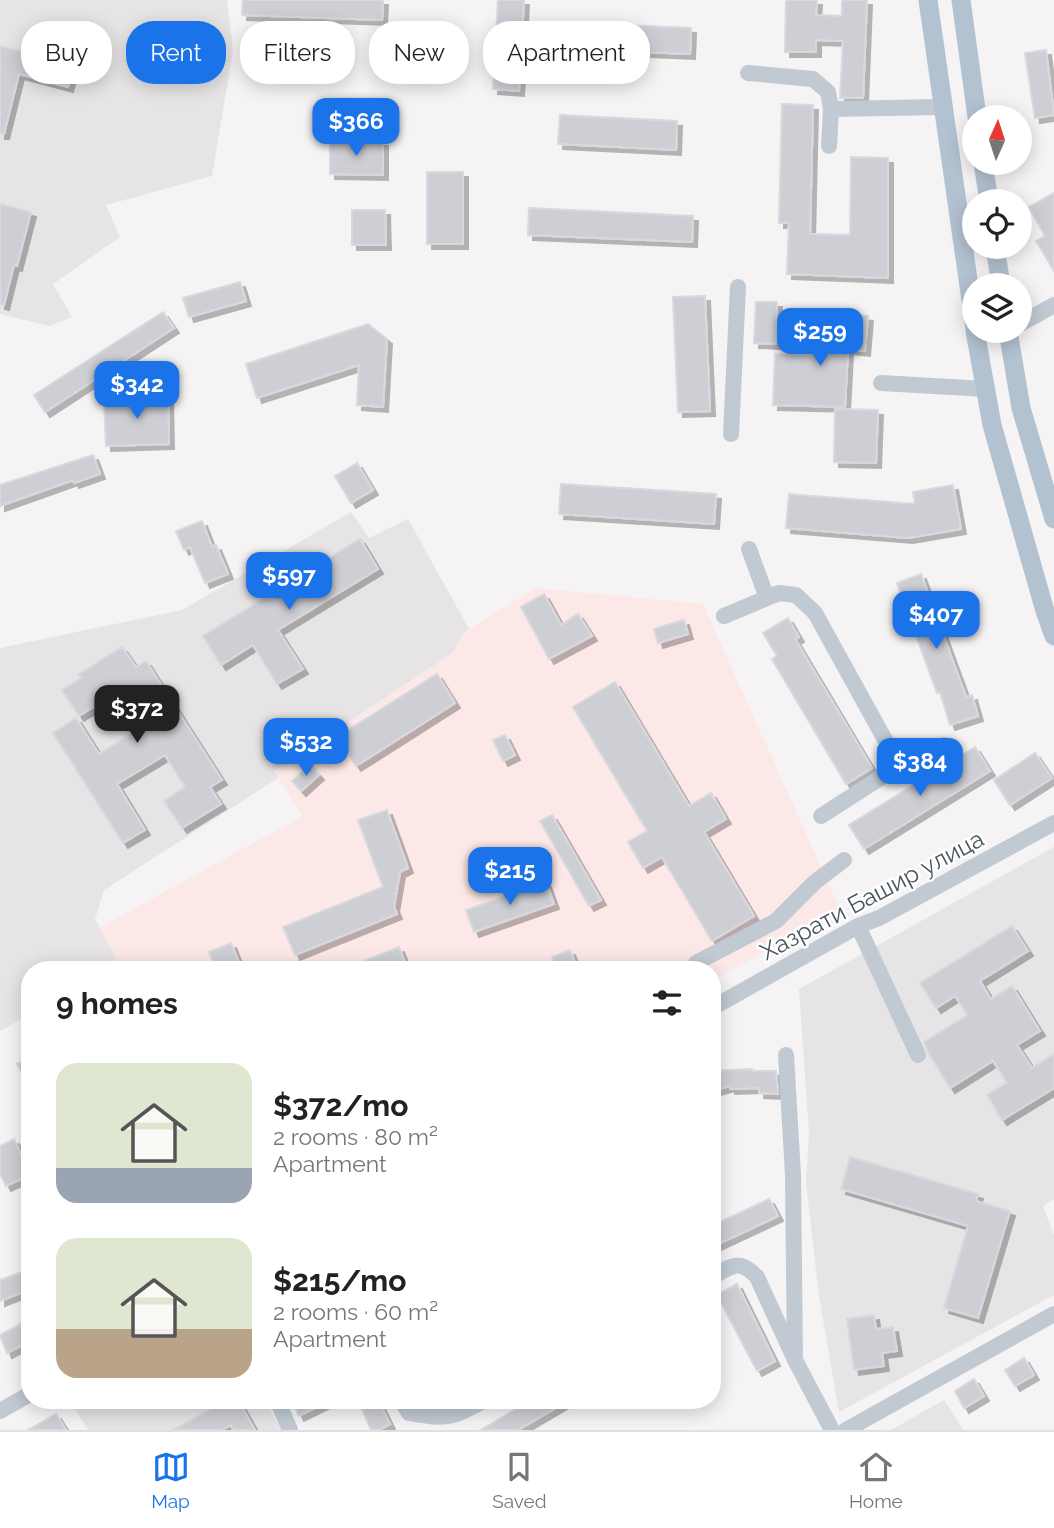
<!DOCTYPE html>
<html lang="en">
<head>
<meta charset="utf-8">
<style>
  body { margin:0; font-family:Raleway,sans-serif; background:#f6f6f6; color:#222; height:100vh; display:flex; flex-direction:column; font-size:26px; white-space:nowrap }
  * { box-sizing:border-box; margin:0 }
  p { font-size:23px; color:#767676 }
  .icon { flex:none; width:38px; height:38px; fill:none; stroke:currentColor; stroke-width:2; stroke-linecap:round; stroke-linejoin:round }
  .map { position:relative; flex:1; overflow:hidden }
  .details { position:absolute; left:21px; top:961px; width:700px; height:448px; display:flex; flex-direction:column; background:#fff; border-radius:28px; box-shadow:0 4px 18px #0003 }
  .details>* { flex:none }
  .top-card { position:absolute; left:21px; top:21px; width:700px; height:63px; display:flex; gap:14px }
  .needle { width:46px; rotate:3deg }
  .fabs { position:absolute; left:962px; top:105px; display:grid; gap:14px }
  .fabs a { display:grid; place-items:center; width:70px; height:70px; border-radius:50%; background:#fff; box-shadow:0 4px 18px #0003; font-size:35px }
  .price { position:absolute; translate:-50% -60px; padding:0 16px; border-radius:14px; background:#1a73e8; color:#fff; font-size:23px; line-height:46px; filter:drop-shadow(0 2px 4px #0008) }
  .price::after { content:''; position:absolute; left:50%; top:42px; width:21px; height:16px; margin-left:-10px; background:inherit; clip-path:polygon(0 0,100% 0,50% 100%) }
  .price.active { background:#222; color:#fff }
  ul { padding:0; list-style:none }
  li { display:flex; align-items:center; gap:21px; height:175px; padding:0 35px }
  li span { display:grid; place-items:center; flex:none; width:196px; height:140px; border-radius:21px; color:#555 }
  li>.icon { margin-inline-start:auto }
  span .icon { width:84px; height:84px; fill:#fffc; stroke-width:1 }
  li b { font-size:30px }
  h2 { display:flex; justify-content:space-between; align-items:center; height:84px; padding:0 35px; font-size:30px }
  .chip { padding:0 24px; border-radius:28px; background:#fff; box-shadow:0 4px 18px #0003; font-size:24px; line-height:63px }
  .chip.active { background:#1a73e8; color:#fff }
  .menu { display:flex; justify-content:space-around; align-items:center; height:98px; border-top:2px solid #e0e0e0; background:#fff; font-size:19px; color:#767676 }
  .menu a { display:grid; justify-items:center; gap:4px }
  .menu .active { color:#1a73e8 }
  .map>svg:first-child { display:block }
  .education { fill:#e6e4e5 }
  .medical { fill:#fce8e6 }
  .building { fill:#cdcfd5; stroke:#d7d9de; stroke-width:2; filter:url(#shadow) }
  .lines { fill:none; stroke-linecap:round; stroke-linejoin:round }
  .minor { stroke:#c1cad2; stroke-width:16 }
  .major { stroke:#b3c2d1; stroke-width:19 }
  .labels { text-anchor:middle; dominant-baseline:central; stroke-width:5; stroke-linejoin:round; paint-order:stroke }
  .street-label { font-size:24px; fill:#4a5661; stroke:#fff }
</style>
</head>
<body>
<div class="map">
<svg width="1054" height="1430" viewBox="0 0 1054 1430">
  <defs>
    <filter id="shadow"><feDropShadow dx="5" dy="5" stdDeviation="0" flood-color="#0004"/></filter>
  </defs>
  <rect width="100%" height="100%" fill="#f5f3f3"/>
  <path class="education" d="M0,0H227L233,50L212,176L106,205L120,237L53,284L72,317L49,326L0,314Z
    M351,512L369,538L408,519L469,629L462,634L454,652L275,771L278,778L104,890L95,919L120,965L112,969L30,970V1014L0,1031V648L182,610Z
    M1054,847V1199L1043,1206L1054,1235V1295L839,1412L819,1296L806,1183L809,1134L799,989Z
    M90,1400H265L281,1430H88L75,1409Z
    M944,1400L963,1430H891Z"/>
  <path class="medical" d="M535,588L703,604L841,912L712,980V970L123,969L99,928L303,816L275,772L454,652L462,634Z"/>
  <path class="building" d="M243,0H383L382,20L242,15Z
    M498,0H524L519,91L493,89Z
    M786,0H817L816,15L842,16V0H867L863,98H840L843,41L816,40V52H785Z
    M574,23L691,28L690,54L573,49Z
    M0,46L74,65L68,87L19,74L4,134H0Z
    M1046,50L1054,115L1035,118L1025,53Z
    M782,104L813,105L810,234L850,235L851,157L888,158V278L787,274L789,223H779Z
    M560,115L677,121L676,150L558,144Z
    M330,140L383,141V175L330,174Z
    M427,172H463V244H427Z
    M1054,193V271L1036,241L1045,236L1029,207Z
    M0,204L31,212L17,266L14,265L4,305L0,304Z
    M529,208L693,216L692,242L528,235Z
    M352,210H385L386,245H352Z
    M240,282L246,301L189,317L183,298Z
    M705,296L710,411L678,412L673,297Z
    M756,302H777L776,344L754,343Z
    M163,312L174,328L45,412L34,395Z
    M834,313L868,316L865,351L848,349L845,407L773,405L775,354L830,356Z
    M368,324L387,339L383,407L357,405L359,365L257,398L246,364Z
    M168,397L169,444L106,446L104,399Z
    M835,409L878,410L876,463L834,462Z
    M93,455L100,474L74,483L73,480L0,506V485Z
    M357,463L373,490L351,503L335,476Z
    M561,484L716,494L714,524L559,514Z
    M953,485L961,529L908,538L786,528L789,494L915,504L913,492Z
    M202,521L212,547L216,545L228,574L205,583L190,547L184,550L176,531Z
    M360,539L378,569L278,630L303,669L277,684L253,645L221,665L203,636Z
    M921,574L966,697L972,695L978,716L950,725L940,692L937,693L897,583Z
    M544,594L561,625L578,614L592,636L549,659L521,607Z
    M788,618L799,637L795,639L872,768L846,784L772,659L777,656L763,633Z
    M684,620L688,634L658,643L654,629Z
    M122,647L136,667L146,661L222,780L210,787L221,804L182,828L164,801L185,787L165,755L117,784L145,830L123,843L53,733L76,718L99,754L145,725L122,689L79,716L62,690L81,678L78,675Z
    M437,674L455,703L356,766L337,737Z
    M615,682L689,806L711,793L726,819L704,832L754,916L712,941L662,857L643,868L628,842L647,831L573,707Z
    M505,735L515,755L503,761L493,740Z
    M975,747L990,771L864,849L849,825Z
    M1035,753L1052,778L1010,805L994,780Z
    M310,765L319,775L301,791L292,781Z
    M387,810L408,868L400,872L394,907L397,914L295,955L283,927L383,887L358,820Z
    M552,815L601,900L589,906L540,821Z
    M546,882L554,904L474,932L466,910Z
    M1012,926L1028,951L980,981L991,999L1012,986L1040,1031L1017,1045L1032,1068L1054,1054V1088L1002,1120L987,1095L1007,1083L993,1061L950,1088L928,1052L924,1042L968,1015L955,996L936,1008L920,983Z
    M231,943L242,970H216L209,952Z
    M399,947L408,970H344V969Z
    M570,950L578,970H557L552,957Z
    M30,1057V1087L17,1064Z
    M752,1069V1071H776L778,1094L759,1093V1088L730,1089V1086L712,1091V1071Z
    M14,1139L30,1175L6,1186L0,1174V1146Z
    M850,1157L978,1194L976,1201L1010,1211L978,1318L944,1308L968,1226L841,1189Z
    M769,1199L778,1216L712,1247V1226Z
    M30,1269V1289L0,1301V1280Z
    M737,1284L775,1361L757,1371L717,1295Z
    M874,1315L876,1329L893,1327L897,1351L882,1353L884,1366L854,1370L847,1319Z
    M30,1319V1341L7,1353L0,1335Z
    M1024,1358L1034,1375L1015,1386L1005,1370Z
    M974,1379L984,1396L964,1408L955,1391Z
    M215,1400H238L255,1430H233L231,1425L222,1430H173L218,1405Z
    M292,1400H331L299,1416Z
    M358,1400H378L390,1424L379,1430H371Z
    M531,1400H569L518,1430H481Z
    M56,1414L66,1430H28Z"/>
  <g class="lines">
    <path class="minor" d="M748,73L813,79L828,92L831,109L829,146
      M831,109L942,107
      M1020,324L1054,305
      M881,383L986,389
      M731,434L738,287
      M749,549L767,598
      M724,616L779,593L796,595L815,613L894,756L902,764L944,745
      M821,816L902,764
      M858,926L918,1055
      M696,963L776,921L815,882L844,860
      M712,1008L858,926L879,918L1054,823
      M786,1055L793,1175L795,1360
      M712,1277C732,1266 739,1258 757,1277L795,1360L832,1430
      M277,1400L290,1430
      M401,1400L409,1413C447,1420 452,1418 485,1400
      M0,1411L30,1394
      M846,1430L1054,1314"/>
    <path class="major" d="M928,0L975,328
      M961,0L977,117
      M983,163L989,201
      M995,247L1001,285
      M975,331L992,425L1045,611L1054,636
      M1008,331L1021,408L1054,519"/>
  </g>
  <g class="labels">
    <g class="street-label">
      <text transform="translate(872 895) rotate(-28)">Хазрати Башир улица</text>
    </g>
  </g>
</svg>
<div class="fabs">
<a><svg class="needle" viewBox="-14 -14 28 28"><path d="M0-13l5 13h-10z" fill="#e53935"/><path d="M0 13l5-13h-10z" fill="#767676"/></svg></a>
<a><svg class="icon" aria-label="locate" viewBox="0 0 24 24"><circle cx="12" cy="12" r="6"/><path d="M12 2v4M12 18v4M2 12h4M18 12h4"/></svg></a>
<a><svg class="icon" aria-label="layers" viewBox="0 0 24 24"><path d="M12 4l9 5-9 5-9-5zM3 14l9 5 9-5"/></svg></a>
</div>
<b class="price" style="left:356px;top:158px">$366</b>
<b class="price" style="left:820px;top:368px">$259</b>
<b class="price" style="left:137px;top:421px">$342</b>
<b class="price" style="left:289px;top:612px">$597</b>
<b class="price" style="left:936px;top:651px">$407</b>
<b class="price active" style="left:137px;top:745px">$372</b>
<b class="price" style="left:306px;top:778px">$532</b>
<b class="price" style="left:920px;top:798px">$384</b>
<b class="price" style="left:510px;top:907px">$215</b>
<div class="top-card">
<a class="chip">Buy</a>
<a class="chip active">Rent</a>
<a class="chip">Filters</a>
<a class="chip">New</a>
<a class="chip">Apartment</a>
</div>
<section class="details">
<h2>9 homes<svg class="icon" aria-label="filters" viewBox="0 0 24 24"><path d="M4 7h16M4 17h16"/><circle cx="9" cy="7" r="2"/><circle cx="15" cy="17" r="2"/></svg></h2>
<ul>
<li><span style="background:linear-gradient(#dfe7d0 75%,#9aa5b1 0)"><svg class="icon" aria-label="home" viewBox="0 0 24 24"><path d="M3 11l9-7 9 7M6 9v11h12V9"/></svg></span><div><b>$372/mo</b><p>2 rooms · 80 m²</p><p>Apartment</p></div></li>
<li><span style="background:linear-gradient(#dfe7d0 65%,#b9a48a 0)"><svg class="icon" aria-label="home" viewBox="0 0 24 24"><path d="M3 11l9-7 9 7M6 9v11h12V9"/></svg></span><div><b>$215/mo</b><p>2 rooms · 60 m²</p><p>Apartment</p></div></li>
</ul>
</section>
</div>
<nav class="menu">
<a class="active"><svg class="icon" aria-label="map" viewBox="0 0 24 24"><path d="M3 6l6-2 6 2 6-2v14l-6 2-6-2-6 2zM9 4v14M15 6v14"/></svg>Map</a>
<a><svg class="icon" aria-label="saved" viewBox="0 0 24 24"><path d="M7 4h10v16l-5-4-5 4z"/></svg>Saved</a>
<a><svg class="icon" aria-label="home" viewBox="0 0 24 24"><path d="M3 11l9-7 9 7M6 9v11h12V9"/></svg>Home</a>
</nav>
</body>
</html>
